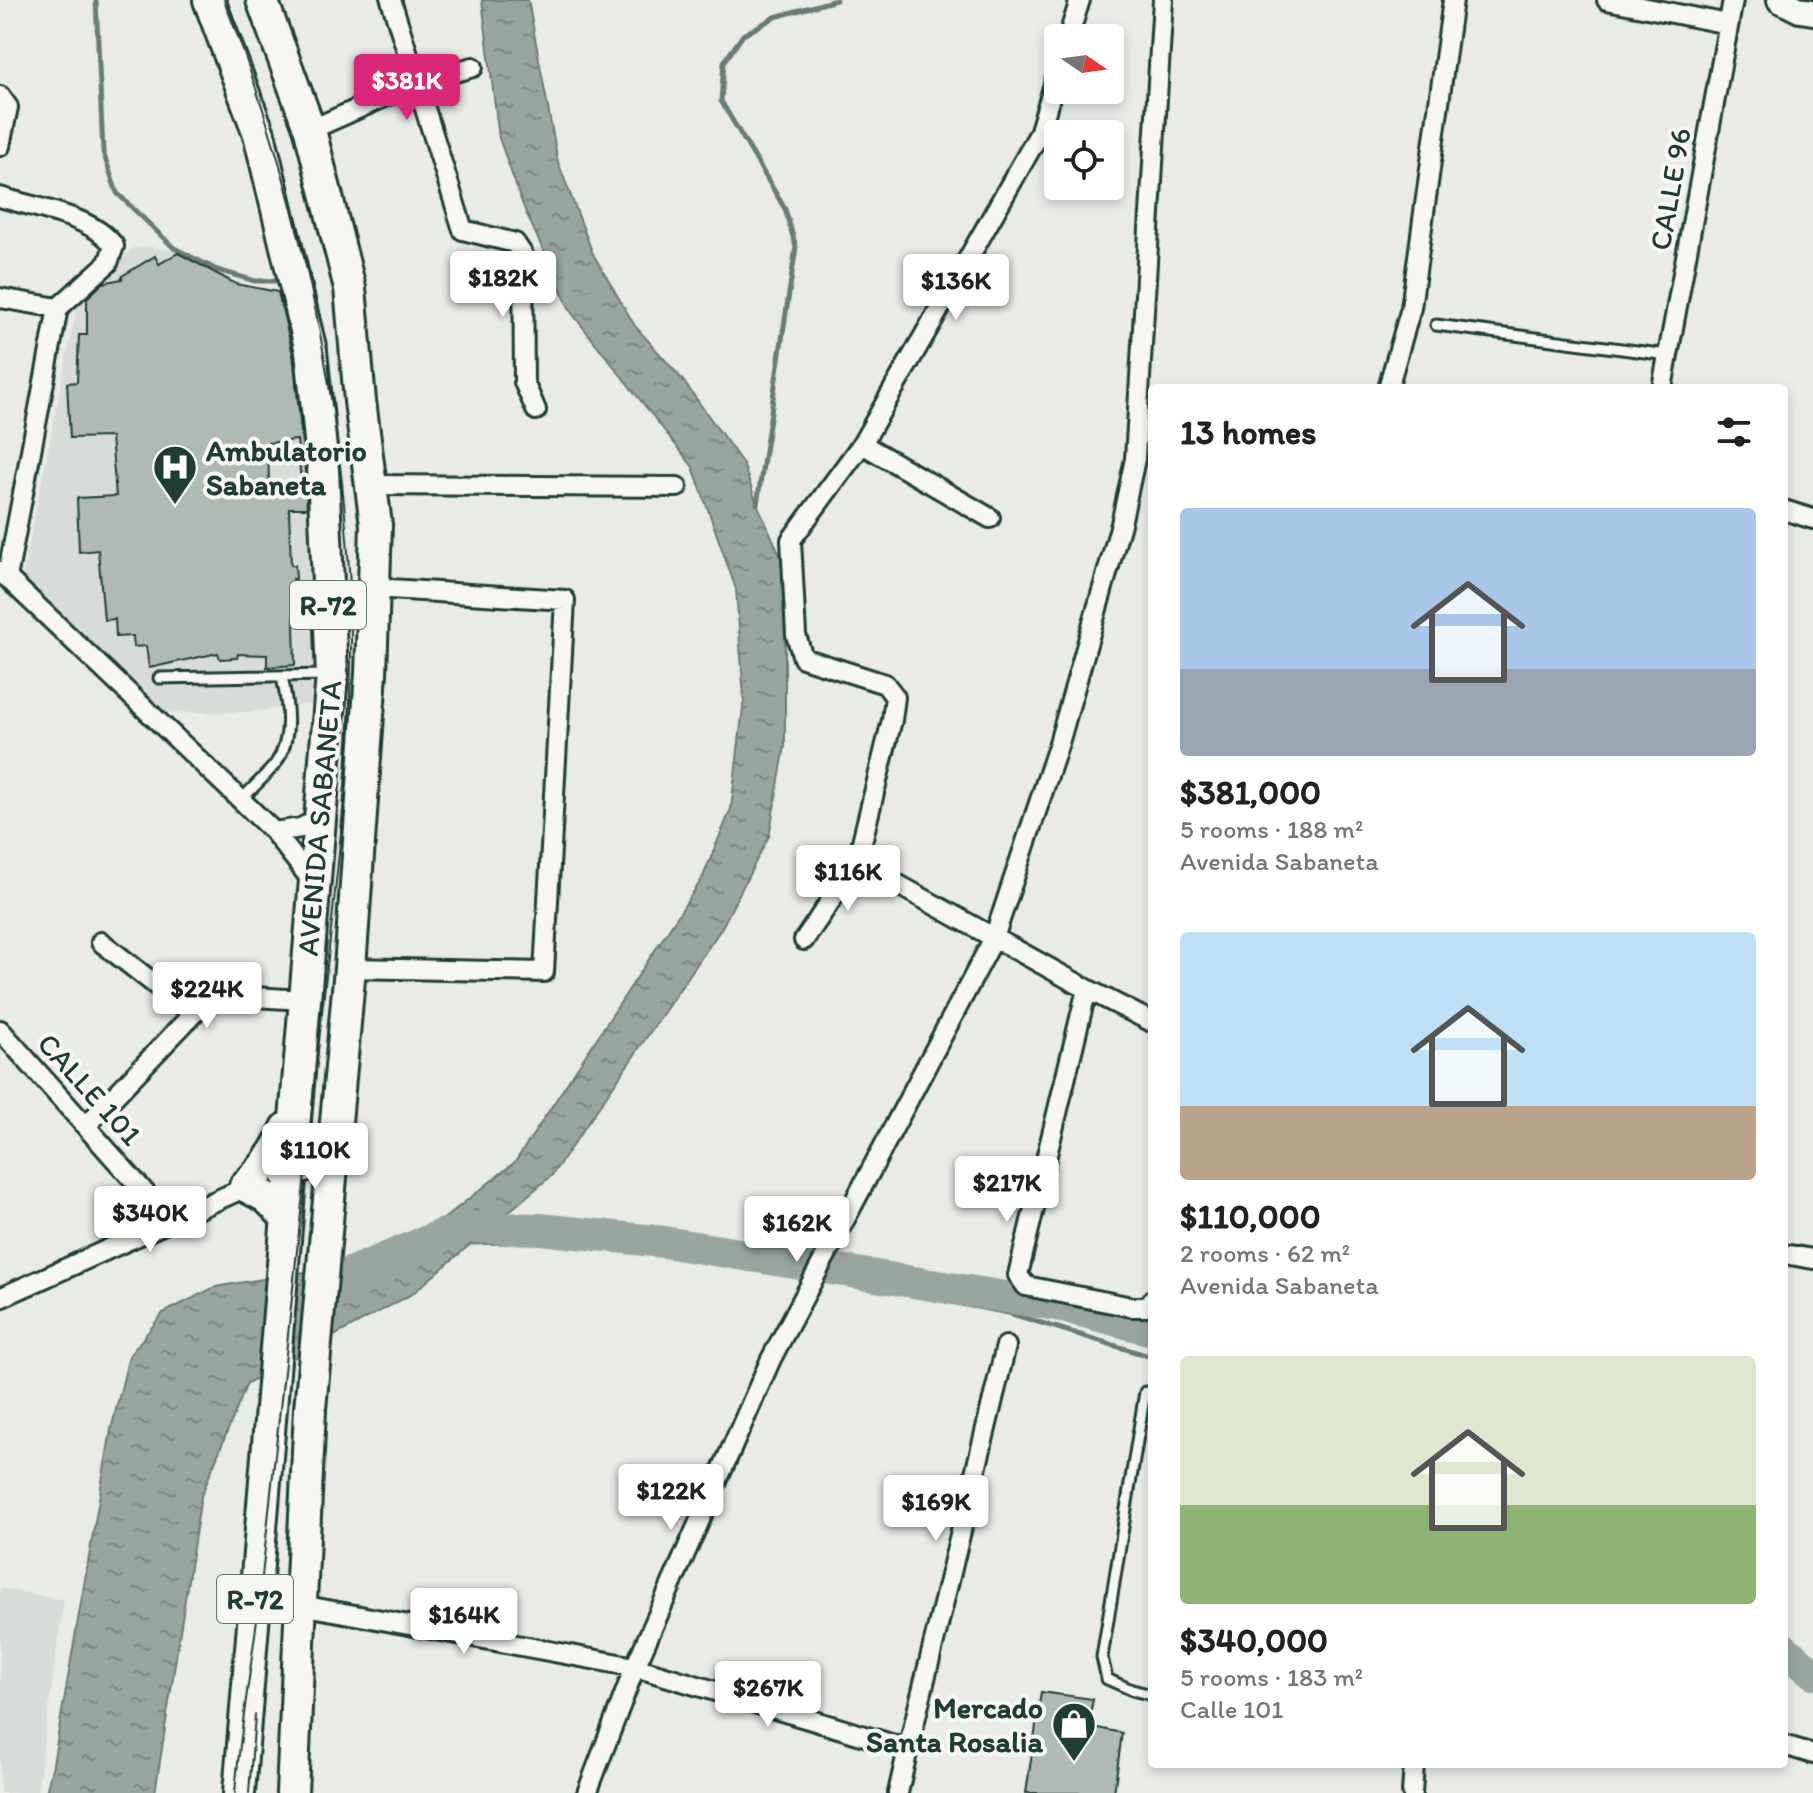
<!DOCTYPE html>
<html lang="en">
<head>
<meta charset="utf-8">
<style>
  body { margin:0; font-family:Itim,sans-serif; background:#f6f6f6; color:#222; height:100vh; display:flex; flex-direction:column; font-size:30px; white-space:nowrap }
  * { box-sizing:border-box; margin:0 }
  p { font-size:26px; color:#767676 }
  .icon { flex:none; width:44px; height:44px; fill:none; stroke:currentColor; stroke-width:2; stroke-linecap:round; stroke-linejoin:round }
  .map { position:relative; flex:1; overflow:hidden }
  .sheet { position:absolute; left:1148px; top:384px; width:640px; height:1384px; display:flex; flex-direction:column; background:#fff; border-radius:8px; box-shadow:0 4px 12px #0003 }
  .sheet>* { flex:none }
  .needle { width:52px; rotate:103deg }
  .controls { position:absolute; left:1044px; top:24px; display:grid; gap:16px }
  .controls a { display:grid; place-items:center; width:80px; height:80px; border-radius:8px; background:#fff; box-shadow:0 4px 12px #0003; font-size:40px }
  .price { position:absolute; translate:-50% -68px; padding:0 18px; border-radius:8px; background:#fff; color:#222; font-size:26px; line-height:52px; filter:drop-shadow(0 2px 4px #0008) }
  .price::after { content:''; position:absolute; left:50%; top:48px; width:24px; height:18px; margin-left:-12px; background:inherit; clip-path:polygon(0 0,100% 0,50% 100%) }
  .price.active { background:#db2777; color:#fff }
  ul { padding:0; list-style:none }
  li { display:grid; align-content:center; gap:16px; height:424px; padding:0 32px }
  li span { display:grid; place-items:center; height:248px; border-radius:8px; color:#555 }
  li>.icon { margin-inline-start:auto }
  span .icon { width:144px; height:144px; fill:#fffc; stroke-width:1 }
  li b { font-size:34px }
  h2 { display:flex; justify-content:space-between; align-items:center; height:96px; padding:0 32px; font-size:34px }
  .map>svg:first-child { display:block }
  .built { fill:#d8dcd8 }
  .water { fill:url(#water-ripples); stroke:#687c75; stroke-width:2 }
  .lines { fill:none; stroke-linecap:round; stroke-linejoin:round }
  .stream { stroke:#687c75; stroke-width:5 }
  .river { stroke:#99a6a0; stroke-width:32 }
  .building { fill:#b0bab5; stroke:#1f3d34; stroke-width:2; fill-rule:evenodd }
  .service-casing { stroke:#1f3d34; stroke-width:15 }
  .minor-casing { stroke:#1f3d34; stroke-width:24 }
  .tertiary-casing { stroke:#1f3d34; stroke-width:30 }
  .primary-casing { stroke:#1f3d34; stroke-width:36 }
  .service { stroke:#f6f6f2; stroke-width:9 }
  .minor { stroke:#f6f6f2; stroke-width:18 }
  .tertiary { stroke:#f6f6f2; stroke-width:24 }
  .primary { stroke:#f6f6f2; stroke-width:30 }
  .tram { stroke:#1f3d34; stroke-width:2 }
  .labels { text-anchor:middle; dominant-baseline:central; stroke-width:8; stroke-linejoin:round; paint-order:stroke }
  .shield { fill:#f6f6f2; stroke:#60746d; stroke-width:2 }
  .shield-label { font-size:28px; font-weight:bold; fill:#1f3d34 }
  .street-label { font-size:30px; fill:#1f3d34; stroke:#f6f6f2 }
  .poi-label { font-size:30px; font-weight:bold; fill:#1f3d34; stroke:#f6f6f2; text-anchor:start }
</style>
</head>
<body>
<div class="map">
<svg width="1813" height="1793" viewBox="0 0 1813 1793">
  <defs>
    <pattern id="water-ripples" width="26" height="14" patternUnits="userSpaceOnUse" patternTransform="scale(2)"><rect width="26" height="14" fill="#99a6a0"/><path d="M2 4q2-2 4 0t4 0M15 11q2-2 4 0t4 0" fill="none" stroke="#7c8883"/></pattern>
  </defs>
  <rect width="100%" height="100%" fill="#e9ebe7"/>
  <filter id="ink" filterUnits="userSpaceOnUse"><feTurbulence type="fractalNoise" baseFrequency=".0125" numOctaves="2"/><feDisplacementMap in="SourceGraphic" scale="16" xChannelSelector="R" yChannelSelector="G"/><feConvolveMatrix kernelMatrix="1 2 1 2 8 2 1 2 1" color-interpolation-filters="sRGB"/></filter>
  <g filter="url(#ink)">
    <path class="built" d="M152,247L180,252L203,269L245,285L285,291L301,353L310,435L322,703L249,712L164,713L22,578L78,301L133,248Z
      M0,1588L64,1600L37,1793H0Z"/>
    <path class="water" d="M482,0H528L558,162L593,254L635,326L681,378L743,464L757,504L785,566V746L769,836L721,929L552,1175L412,1294L247,1383L201,1496L155,1793H46L53,1764L111,1430L129,1356L163,1313L215,1287L346,1265L387,1264L515,1162L702,879L731,809L744,699L736,589L693,467L571,312L524,208L499,138Z"/>
    <g class="lines">
      <path class="stream" d="M96,0L103,152L117,193L174,248L217,270L255,281H284
        M757,504L796,247L785,209L721,101L724,62L743,35L775,17L836,0
        M472,1243L579,1240L809,1276
        M819,1277L1009,1313L1152,1357
        M1784,1660L1813,1673"/>
      <path class="river" d="M461,1227L540,1229L664,1242L1062,1306L1152,1330
        M328,1282L444,1234
        M1784,1649L1813,1673"/>
    </g>
    <path class="building" d="M178,253L236,284L278,292L293,354L305,470L307,508H289L291,565H295L296,579H293L295,665L267,667V655L238,654L237,658L220,659L218,653L149,668L146,646L134,647L133,636L116,637L115,619L104,620L98,550L79,552L77,498L116,496L111,437L70,438L67,383L77,382L79,335H87V298L103,283L122,279V276L155,256L159,264ZM297,440L301,482L269,483L268,443Z
      M1041,1692L1093,1699L1088,1726L1122,1733L1114,1793H1026Z"/>
    <g class="lines">
      <g class="service-casing">
        <path id="service" d="M1436,325L1668,355
          M159,678L328,675
          M241,800C252,788 266,776 276,763C293,738 288,705 282,677
          M1145,1392L1102,1657L1107,1679L1132,1690L1152,1695"/>
      </g>
      <g class="minor-casing">
        <path id="minor" d="M391,0L463,230L515,243L523,255L524,382L536,410
          M1607,0L1728,24
          M1068,38L1080,0
          M1058,71L1039,134L984,231L862,444L791,540L796,635L803,658L885,684L895,697L892,720L857,862L1087,989L1152,1022
          M0,96L8,107L0,146
          M310,130L416,83L473,67
          M0,197C35,208 93,216 114,246L108,263L58,308L7,578
          M0,298L58,308
          M1388,388L1411,308L1453,0
          M1662,388L1733,0
          M862,444L990,518
          M371,485L677,487
          M1784,510L1813,519
          M0,571L241,800L274,832L313,882
          M274,832L301,828L318,819
          M804,940L857,862
          M350,968L544,972L565,600L374,588
          M1087,989L1018,1275L1026,1286L1132,1307H1146L1152,1300
          M193,1014L207,1000L222,995L304,1000
          M0,1030L171,1222
          M86,1126L193,1014L101,942
          M282,1178L331,1165
          M1784,1254L1813,1259
          M0,1298L253,1184
          M301,1605L635,1667L908,1749L898,1793
          M1784,1745L1813,1754
          M908,1749L1006,1346
          M587,1793L635,1667L771,1359L994,938L1059,743L1121,524L1135,459L1163,0
          M1412,1793L1414,1764"/>
      </g>
      <g class="tertiary-casing">
        <path id="tertiary" d="M1780,0L1800,10L1813,12"/>
      </g>
      <g class="primary-casing">
        <path id="primary" d="M209,0L259,134L311,351L323,469L332,675L239,1793
          M262,0L310,130L350,288L360,401L376,525L371,673L350,968L310,1409L292,1793
          M286,1217L266,1197L245,1186C264,1169 277,1151 287,1128"/>
      </g>
      <use href="#service" class="service"/>
      <use href="#minor" class="minor"/>
      <use href="#tertiary" class="tertiary"/>
      <use href="#primary" class="primary"/>
      <path class="tram" d="M224,0C297,187 340,385 350,586C356,729 337,871 322,1013C302,1201 283,1388 262,1576C255,1648 241,1720 235,1793
        M249,1793L255,1715"/>
    </g>
  </g>
  <defs>
    <g id="hospital-pin" transform="scale(2.3)"><path d="M0 17L-7.5 6A9.5 9.5 0 1 1 7.5 6Z" fill="#1f3d34" stroke="#f6f6f2"/><path d="M-5-5h3v3.5h4V-5h3V5h-3V1.5h-4V5h-3Z" fill="#fff"/></g>
    <g id="shop-pin" transform="scale(2.3)"><path d="M0 17L-7.5 6A9.5 9.5 0 1 1 7.5 6Z" fill="#1f3d34" stroke="#f6f6f2"/><path d="M-5-2.5h2.3a2.7 3.5 0 0 1 5.4 0H5L5.5 6h-11ZM-1.5-2.5h3a1.5 2.3 0 0 0-3 0Z" fill="#fff"/></g>
  </defs>
  <g fill-rule="evenodd">
    <use href="#hospital-pin" x="175" y="467"/>
    <use href="#shop-pin" x="1074" y="1724"/>
  </g>
  <g class="labels">
    <g class="shield">
      <rect x="290" y="581" width="76" height="48" rx="6"/>
      <rect x="217" y="1575" width="76" height="48" rx="6"/>
    </g>
    <g class="shield-label">
      <text x="328" y="605">R-72</text>
      <text x="255" y="1599">R-72</text>
    </g>
    <g class="street-label">
      <text transform="translate(1670 189) rotate(-80)">CALLE 96</text>
      <text transform="translate(319 818) rotate(-85)">AVENIDA SABANETA</text>
      <text transform="translate(90 1089) rotate(48)">CALLE 101</text>
    </g>
    <g class="poi-label">
      <text x="206" y="450">Ambulatorio<tspan x="206" dy="34">Sabaneta</tspan></text>
      <text x="1043" y="1707" text-anchor="end">Mercado<tspan x="1043" dy="34">Santa Rosalia</tspan></text>
    </g>
  </g>
</svg>
<div class="controls">
<a><svg class="needle" viewBox="-14 -14 28 28"><path d="M0-13l5 13h-10z" fill="#e53935"/><path d="M0 13l5-13h-10z" fill="#767676"/></svg></a>
<a><svg class="icon" aria-label="locate" viewBox="0 0 24 24"><circle cx="12" cy="12" r="6"/><path d="M12 2v4M12 18v4M2 12h4M18 12h4"/></svg></a>
</div>
<b class="price active" style="left:407px;top:122px">$381K</b>
<b class="price" style="left:503px;top:319px">$182K</b>
<b class="price" style="left:956px;top:322px">$136K</b>
<b class="price" style="left:848px;top:913px">$116K</b>
<b class="price" style="left:207px;top:1030px">$224K</b>
<b class="price" style="left:315px;top:1191px">$110K</b>
<b class="price" style="left:1007px;top:1224px">$217K</b>
<b class="price" style="left:150px;top:1254px">$340K</b>
<b class="price" style="left:797px;top:1264px">$162K</b>
<b class="price" style="left:671px;top:1532px">$122K</b>
<b class="price" style="left:936px;top:1543px">$169K</b>
<b class="price" style="left:464px;top:1656px">$164K</b>
<b class="price" style="left:768px;top:1729px">$267K</b>
<section class="sheet">
<h2>13 homes<svg class="icon" aria-label="filters" viewBox="0 0 24 24"><path d="M4 7h16M4 17h16"/><circle cx="9" cy="7" r="2"/><circle cx="15" cy="17" r="2"/></svg></h2>
<ul>
<li><span style="background:linear-gradient(#a9c7e8 65%,#9aa5b1 0)"><svg class="icon" aria-label="home" viewBox="0 0 24 24"><path d="M3 11l9-7 9 7M6 9v11h12V9"/></svg></span><div><b>$381,000</b><p>5 rooms · 188 m²</p><p>Avenida Sabaneta</p></div></li>
<li><span style="background:linear-gradient(#bfe0f5 70%,#b9a48a 0)"><svg class="icon" aria-label="home" viewBox="0 0 24 24"><path d="M3 11l9-7 9 7M6 9v11h12V9"/></svg></span><div><b>$110,000</b><p>2 rooms · 62 m²</p><p>Avenida Sabaneta</p></div></li>
<li><span style="background:linear-gradient(#dfe7d0 60%,#8fb573 0)"><svg class="icon" aria-label="home" viewBox="0 0 24 24"><path d="M3 11l9-7 9 7M6 9v11h12V9"/></svg></span><div><b>$340,000</b><p>5 rooms · 183 m²</p><p>Calle 101</p></div></li>
</ul>
</section>
</div>
</body>
</html>
